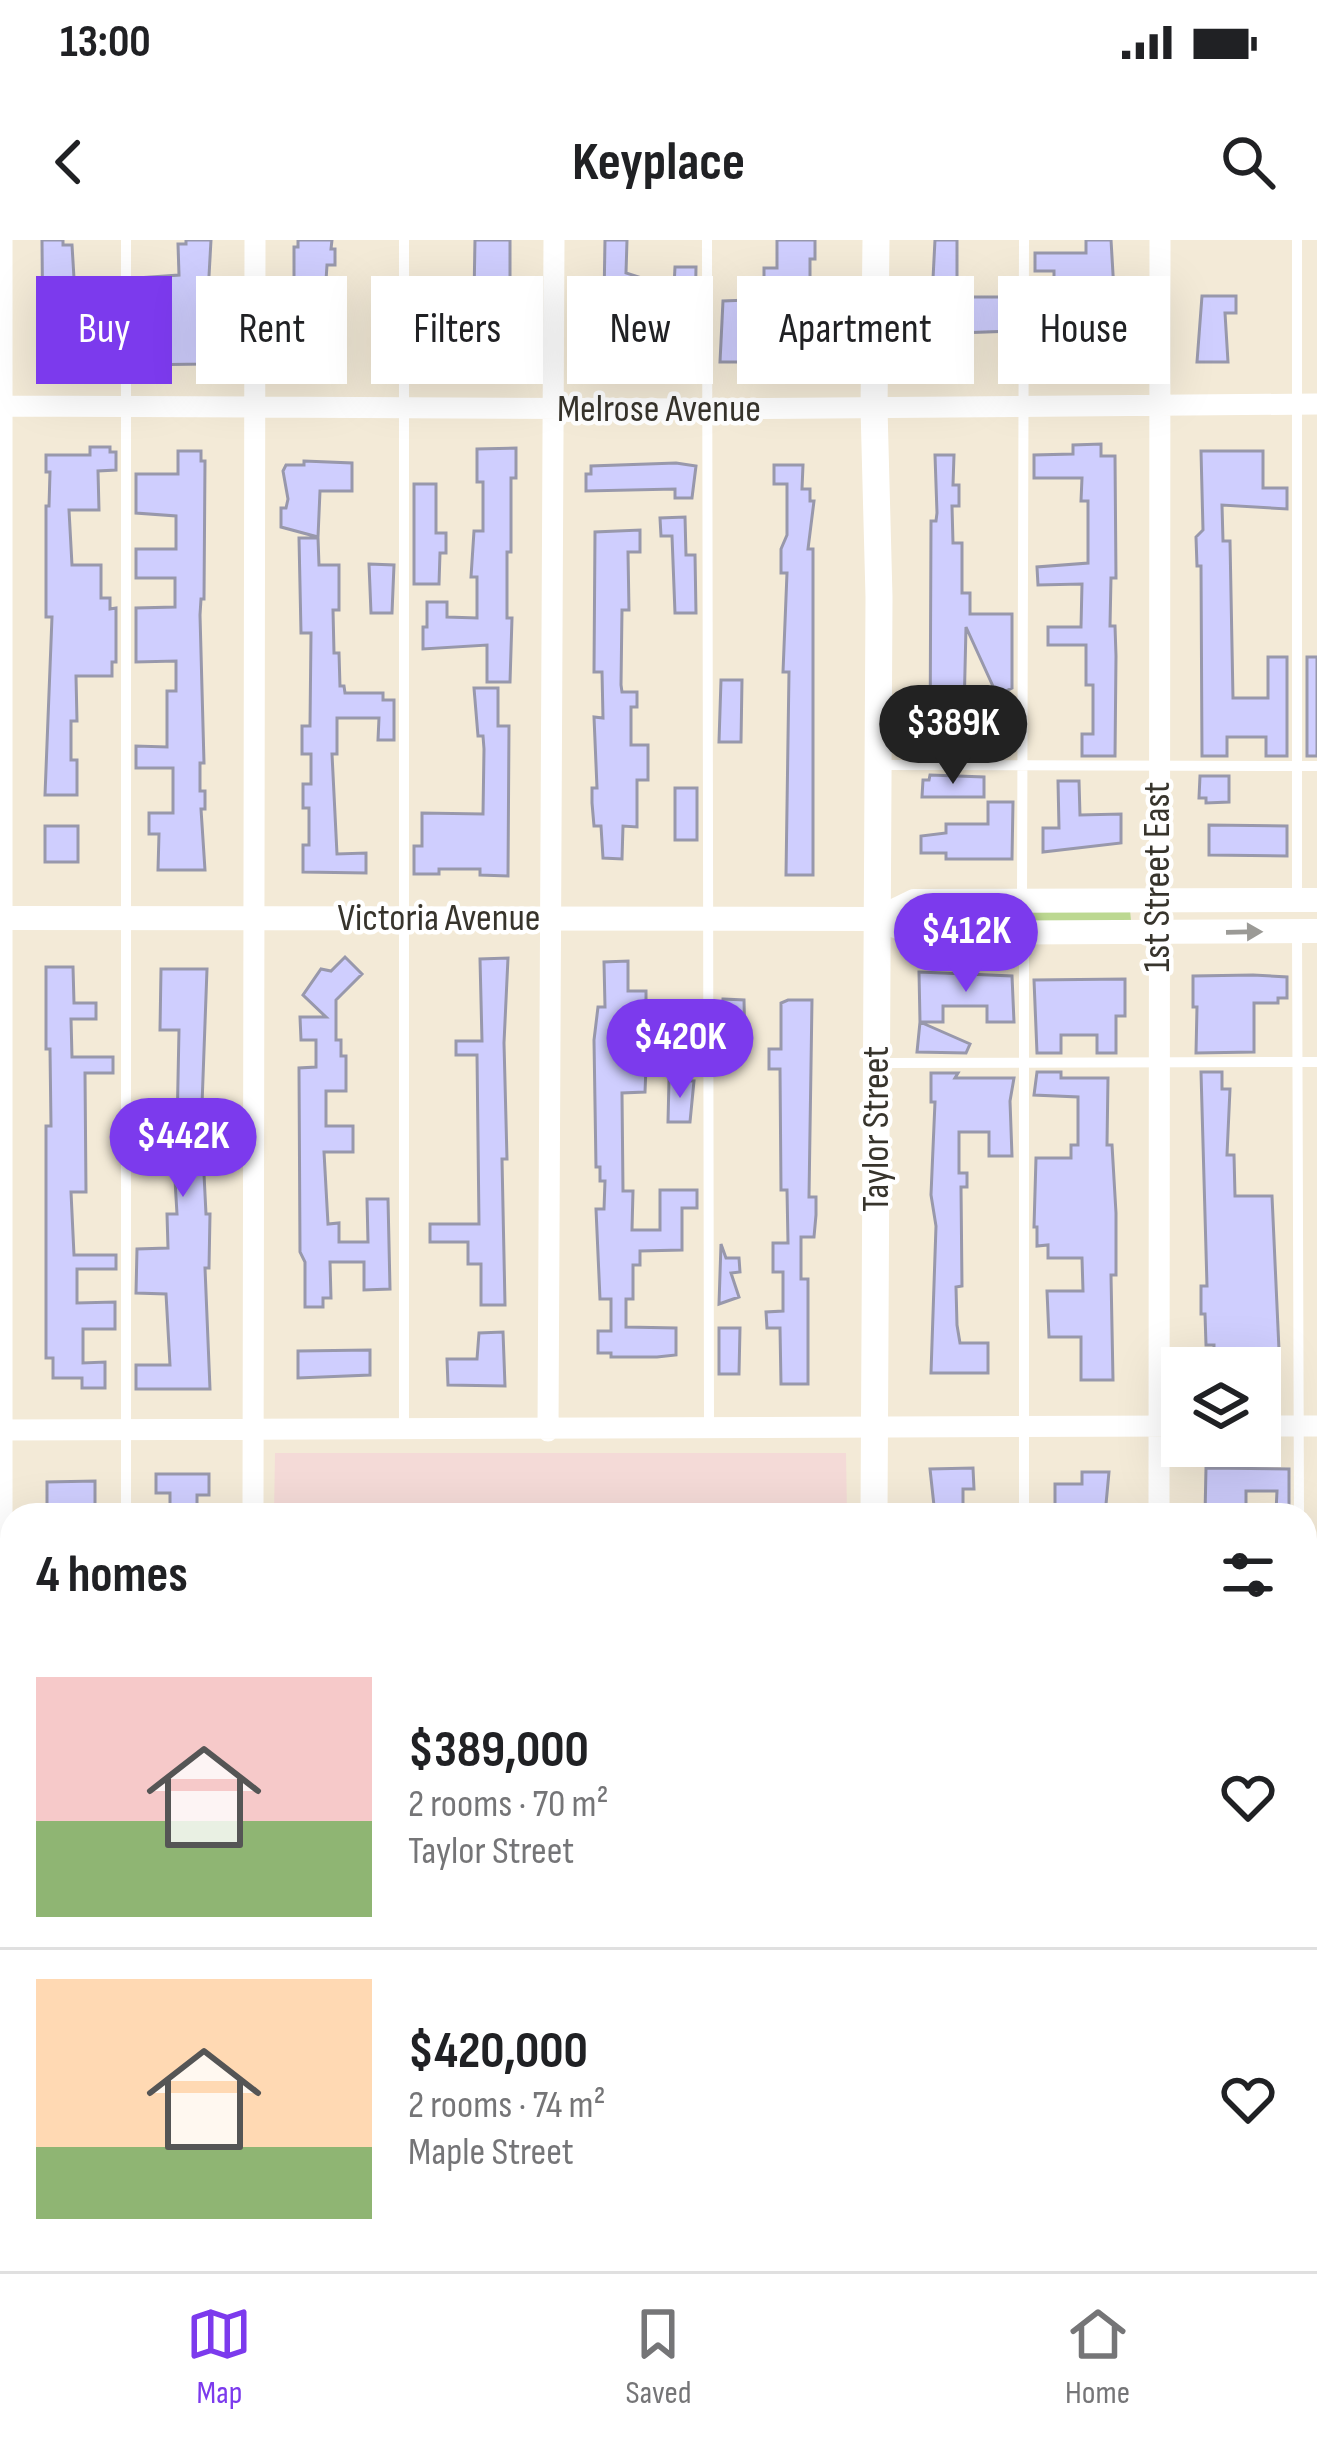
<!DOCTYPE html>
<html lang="en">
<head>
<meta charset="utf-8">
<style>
  body { margin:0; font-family:"Sofia Sans Condensed",sans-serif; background:#f6f6f6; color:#202124; height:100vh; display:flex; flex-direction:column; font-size:45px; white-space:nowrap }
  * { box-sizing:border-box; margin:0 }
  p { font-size:39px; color:#757577 }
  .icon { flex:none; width:66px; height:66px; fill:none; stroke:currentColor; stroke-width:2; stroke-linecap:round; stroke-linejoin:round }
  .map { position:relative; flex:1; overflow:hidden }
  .sheet { position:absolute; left:0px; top:1263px; width:1317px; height:768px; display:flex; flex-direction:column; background:#fff; border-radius:36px 36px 0 0; box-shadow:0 12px 48px #0002 }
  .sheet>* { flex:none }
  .banner { position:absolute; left:36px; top:36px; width:1245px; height:108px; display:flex; gap:24px }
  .tools { position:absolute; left:1161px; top:1107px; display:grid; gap:24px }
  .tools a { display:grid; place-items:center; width:120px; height:120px; border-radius:0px; background:#fff; box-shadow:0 12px 48px #0002; font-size:60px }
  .price { position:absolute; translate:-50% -102px; padding:0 27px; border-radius:42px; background:#7c3aed; color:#fff; font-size:39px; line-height:78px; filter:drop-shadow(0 3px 6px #0008) }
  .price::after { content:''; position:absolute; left:50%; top:72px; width:36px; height:27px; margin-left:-18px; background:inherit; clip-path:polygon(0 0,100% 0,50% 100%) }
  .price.on { background:#222; color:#fff }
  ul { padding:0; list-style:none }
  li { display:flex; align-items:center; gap:36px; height:300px; padding:0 36px }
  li+li { border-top:3px solid #e0e0e0 }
  li span { display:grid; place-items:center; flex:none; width:336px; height:240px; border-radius:0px; color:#555 }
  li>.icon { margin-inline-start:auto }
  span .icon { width:144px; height:144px; fill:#fffc; stroke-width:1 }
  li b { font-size:51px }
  h2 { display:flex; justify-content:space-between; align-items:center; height:144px; padding:0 36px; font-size:51px }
  .tag { padding:0 42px; border-radius:0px; background:#fff; box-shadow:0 12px 48px #0002; font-size:42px; line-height:108px }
  .tag.on { background:#7c3aed; color:#fff }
  .status { display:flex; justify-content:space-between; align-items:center; height:84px; padding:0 60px; background:#fff; direction:ltr }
  .status svg { height:33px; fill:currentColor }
  header { display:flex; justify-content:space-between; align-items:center; height:156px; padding:0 36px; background:#fff; font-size:54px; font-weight:700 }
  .menu { display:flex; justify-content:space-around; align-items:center; height:168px; border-top:3px solid #e0e0e0; background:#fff; font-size:33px; color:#757577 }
  .menu a { display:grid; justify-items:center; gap:6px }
  .menu .on { color:#7c3aed }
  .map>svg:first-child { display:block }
  .education { fill:#f4dad7 }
  .green { fill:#bcd891 }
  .building { fill:#cfcefe; stroke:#9898ab; stroke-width:3 }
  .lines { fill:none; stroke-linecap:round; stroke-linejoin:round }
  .service { stroke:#fff; stroke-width:10 }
  .minor { stroke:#fff; stroke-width:21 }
  .tertiary { stroke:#fff; stroke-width:24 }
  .secondary { stroke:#fff; stroke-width:27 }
  .oneway { fill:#9b9a96 }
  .labels { text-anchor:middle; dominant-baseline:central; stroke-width:9; stroke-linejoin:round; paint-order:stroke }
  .street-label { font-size:39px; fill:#37342c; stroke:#fff }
</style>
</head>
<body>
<div class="status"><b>13:00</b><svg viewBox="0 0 49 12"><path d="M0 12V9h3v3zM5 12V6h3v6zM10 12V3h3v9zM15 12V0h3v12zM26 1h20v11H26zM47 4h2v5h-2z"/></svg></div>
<header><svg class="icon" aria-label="back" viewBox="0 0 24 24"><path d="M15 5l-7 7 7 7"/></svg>Keyplace<svg class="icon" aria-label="search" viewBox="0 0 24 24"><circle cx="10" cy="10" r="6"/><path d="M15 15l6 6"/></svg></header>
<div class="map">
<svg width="1317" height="2031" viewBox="0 0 1317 2031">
  <rect width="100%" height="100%" fill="#f3ead7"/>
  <path class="education" d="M275,1213H846L847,1275H274Z"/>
  <path class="green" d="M917,669L1130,670L1131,681H917Z"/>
  <path class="building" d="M42,0H63V5H72L74,38H111V71H116V92L91,93V112H84V125H61L57,115H43Z
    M186,0H211L208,54H200V95H207L204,124L136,125L138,38L179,35L178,4H186Z
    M298,0H332L331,9H335V25H327L321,119H294V104L300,95L301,57H294V7H298Z
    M475,0H510V56H474Z
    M605,0H627L626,33L642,38V53H637V94H644L645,116L603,118Z
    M777,0H815V19H810V61H817L813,121H773V95H778L776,57H764V28H777Z
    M935,0H957V57H1013V91L958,93V116H929Z
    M1086,0H1111L1115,68H1110L1107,103H1069L1066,116H1043V107H1037L1038,92H1049L1050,79H1054V31H1035V13H1086Z
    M675,27H696L695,86H672Z
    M1202,56H1236V73H1225L1228,122H1197Z
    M748,60V90H742V122H720L723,61Z
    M1101,204V216H1115L1116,338H1111L1110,386H1115L1116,416L1115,516H1082V494H1093V445H1086V405H1048V387H1081L1082,344L1038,345L1037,327L1088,323V261H1081L1082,238H1034V215L1073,214V205Z
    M90,207H110V212H116V230L98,231L99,270H69L72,325H101V358H110V369L116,368V422H112V436H76L77,481H71V520H77V555H45L52,377H46V266H49L50,232H46V215H90Z
    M516,208V238H511V312H507V378H512L510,442H487V405L423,409V387H427V362H447V377L477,378V337H471L474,291H483V242H477V209Z
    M178,211H201V221H205L204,359H201L200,375L204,523H200V551H205V569H201L205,630H158L159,594H149V573H173V528H136V506L167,507V451H176V421L136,422V368L175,367V338H136V309H176V276L136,273V234H178Z
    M1201,211H1263V248H1287V269L1222,265L1223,301H1230L1233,458H1268V417H1287V516H1266V497H1227V516H1202L1201,326H1197L1196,297L1203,290Z
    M935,215H954L953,245H959V266H952L953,303H962V353H970V374H1012V448L997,455L966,387L963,515H930L931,281H936L937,273Z
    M304,221L352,223V251H320L318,297L281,287V268H286L288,259L283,231L286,225H304Z
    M676,223L696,226L692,258H675V249L586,251V234H591V226Z
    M774,225H803L802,249H810V261H814L808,309H813V635H786L789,432H783L787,333H781V309L787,295V244H774Z
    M414,244H436V293H446V313H440L439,344H414Z
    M685,277L686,315H695L696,373H675L672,296H661L660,278Z
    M640,290V312H628L629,370H622L621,445L622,452H637V467H631V505H648V540H637V587L623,586L622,619L603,618L601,586H594L592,563V548H597L594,477L603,478L602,432H594L595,292Z
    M299,298H318L319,325H339V370H333L334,413H339L340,446H344L345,453H383V460H394V500H378L379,478H337V514H332L337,614L366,613V633L303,632V605H309V568H303V544H311V514H302V486H310L311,393H301Z
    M369,324L394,325L392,373H371Z
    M1307,417H1317V516H1307Z
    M721,440H742L741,502H719Z
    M474,448H498V486H509L508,636L480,635V629H439V634H414V606H422V573L483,574L484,509L483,496H478Z
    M930,535L984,537V557H922L923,540H929Z
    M1200,536H1229V562L1206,563V558H1199Z
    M1058,541H1079L1080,575L1121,574V603L1043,612V588H1059Z
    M675,548H697V600H675Z
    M988,562H1013L1012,619H946V613H921V596L946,593V584H988Z
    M1209,585L1287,586V616L1209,615Z
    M45,586H78V622H45Z
    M345,717L362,734L336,760V800H341V816H346V851H326V886H353V912H324L328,984L339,983V1002H368L367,959H388L390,1049L364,1050V1022H330L331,1058H323V1067H305V1022L300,1012L299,828L316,827V800H301L300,777H326L303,755L321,729L331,731Z
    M508,718L504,803L507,919H502L505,1065H481V1024H468V1002H430V984H479L477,815H456V801H482L480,719Z
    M628,721V751H646V783H630L629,827H646L645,852L622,853L623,951H633L632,990H660V950H697V968H682V1010L640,1011V1025H633V1059H626V1087L676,1088V1115L657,1117H611V1113H598V1091H611V1059H600L596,969H604L605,941H600V927H596L594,800L598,767H605L604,722Z
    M46,727H73L74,763H96V779H71L72,817H113V833H85L86,952H71L74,1015H116V1029H77V1063L115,1062V1089H83V1123L105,1122V1148H82V1138H53V1118H46V886H51L50,809H46Z
    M161,729H207L202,865H207L204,934L206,974H210L209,1028H205L210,1149H136V1125H170L166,1054L136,1053L137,1009L168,1008L167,974H177L172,889H177L179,790H160Z
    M919,732L1012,736L1014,782H987V766H943V782H920Z
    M1253,735L1287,737V758H1278V763H1254V812L1196,813L1197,767H1193V736Z
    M1125,739V776H1116V813H1097V795H1061V813H1037L1034,740Z
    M723,759L744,760L745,808H722Z
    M788,760H812L809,957H816V975L814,997H801V1039H808V1144H781L780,1088H767L766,1072L783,1071V1032H773V1003H788L787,950H781L780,829H769V809H781V763Z
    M920,782L970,804L966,813L917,812Z
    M1037,832H1061V838H1108L1107,905H1112L1116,973V1035H1111L1113,1140H1081V1097H1049L1047,1051H1083L1082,1018H1048V1005L1037,1006V987H1034L1036,918H1071V905H1078V857L1034,855Z
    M1201,832H1222V849H1230L1227,915H1234L1235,956H1272L1279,1110H1244V1128H1214V1105H1206L1205,1074H1201V1046H1207Z
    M931,833H958L955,838H1014L1010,861L1012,916H989V892H959V933H967V947H961L962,1046L956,1047L957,1085L960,1103H988V1133H931L936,986L931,955L935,862H931Z
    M669,840L694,841L690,882H668Z
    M721,1004L726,1018H739L740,1032L731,1033L739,1057L719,1064Z
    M719,1088H740L739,1134H719Z
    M503,1092L505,1146L448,1145L447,1119H477L479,1093Z
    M370,1110V1135L298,1138V1111Z
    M973,1228L974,1249H963V1275H935L930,1229Z
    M1206,1228L1289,1229V1272H1276L1277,1251H1246V1275H1205Z
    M1082,1232H1109L1105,1275H1078V1269H1055V1244H1082Z
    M156,1234H209V1255H197V1268H170V1253H156Z
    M95,1241V1270H75V1275H47V1242Z"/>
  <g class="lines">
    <path class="service" d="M404,0V1188
      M707,0L709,1189
      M882,525L1317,526
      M1022,660L1024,0
      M1297,660V0
      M1297,691L1299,1275
      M1024,695V1275
      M880,823L1317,822
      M126,1275V0
      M1305,1551H1317
      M0,1835H12
      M1305,1849H1317
      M1025,2019V2031
      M1297,2031V2019"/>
    <path class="minor" d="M2,0V1696
      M0,166L707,169L1317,164
      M1260,1186H1317
      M0,1190L1182,1186
      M548,1191L554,0
      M253,1275L255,0
      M1159,1275L1160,0
      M0,1960H12
      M254,2019V2031
      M1159,2019V2031
      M549,2031V2019"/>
    <path class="tertiary" d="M0,678L877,679L914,693L1317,691
      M877,679L914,661L1317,660
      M0,1696H12"/>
    <path class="secondary" d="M874,1275L879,357L874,168L876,0
      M1305,1693H1317
      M873,2019V2031"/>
  </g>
  <defs><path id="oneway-solid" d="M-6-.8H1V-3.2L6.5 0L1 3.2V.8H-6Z" transform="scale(3)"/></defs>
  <use class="oneway" href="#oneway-solid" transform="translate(1244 692) rotate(-1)"/>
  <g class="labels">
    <g class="street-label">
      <text x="659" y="169">Melrose Avenue</text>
      <text transform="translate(1157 637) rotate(-90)">1st Street East</text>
      <text x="439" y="678">Victoria Avenue</text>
      <text transform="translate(876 889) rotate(-90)">Taylor Street</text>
    </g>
  </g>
</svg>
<div class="tools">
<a><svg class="icon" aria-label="layers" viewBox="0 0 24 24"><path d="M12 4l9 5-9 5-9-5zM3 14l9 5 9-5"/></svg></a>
</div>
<b class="price on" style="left:953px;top:547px">$389K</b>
<b class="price" style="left:966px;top:755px">$412K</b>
<b class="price" style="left:680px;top:861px">$420K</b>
<b class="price" style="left:183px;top:960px">$442K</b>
<div class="banner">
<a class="tag on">Buy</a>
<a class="tag">Rent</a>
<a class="tag">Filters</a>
<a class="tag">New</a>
<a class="tag">Apartment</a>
<a class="tag">House</a>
</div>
<section class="sheet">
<h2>4 homes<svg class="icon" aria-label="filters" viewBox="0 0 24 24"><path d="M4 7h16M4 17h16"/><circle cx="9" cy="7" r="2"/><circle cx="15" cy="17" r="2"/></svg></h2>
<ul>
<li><span style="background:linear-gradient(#f6c9c9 60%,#8fb573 0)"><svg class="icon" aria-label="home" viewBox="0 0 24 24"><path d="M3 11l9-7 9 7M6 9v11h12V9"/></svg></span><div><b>$389,000</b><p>2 rooms · 70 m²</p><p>Taylor Street</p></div><svg class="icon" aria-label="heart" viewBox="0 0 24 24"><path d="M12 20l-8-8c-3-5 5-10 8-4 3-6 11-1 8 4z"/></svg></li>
<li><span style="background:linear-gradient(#ffd9b3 70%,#8fb573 0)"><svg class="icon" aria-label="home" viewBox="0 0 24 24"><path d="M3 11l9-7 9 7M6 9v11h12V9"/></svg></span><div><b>$420,000</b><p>2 rooms · 74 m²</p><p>Maple Street</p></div><svg class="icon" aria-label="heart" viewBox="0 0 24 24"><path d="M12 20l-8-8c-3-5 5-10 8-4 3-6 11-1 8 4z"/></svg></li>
</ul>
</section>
</div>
<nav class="menu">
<a class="on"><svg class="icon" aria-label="map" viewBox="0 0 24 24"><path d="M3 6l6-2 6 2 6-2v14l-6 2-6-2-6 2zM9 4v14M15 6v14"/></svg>Map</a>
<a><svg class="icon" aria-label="saved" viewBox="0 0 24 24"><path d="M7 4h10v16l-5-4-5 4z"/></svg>Saved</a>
<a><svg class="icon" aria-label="home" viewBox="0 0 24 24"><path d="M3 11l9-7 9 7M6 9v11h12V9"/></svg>Home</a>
</nav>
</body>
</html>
